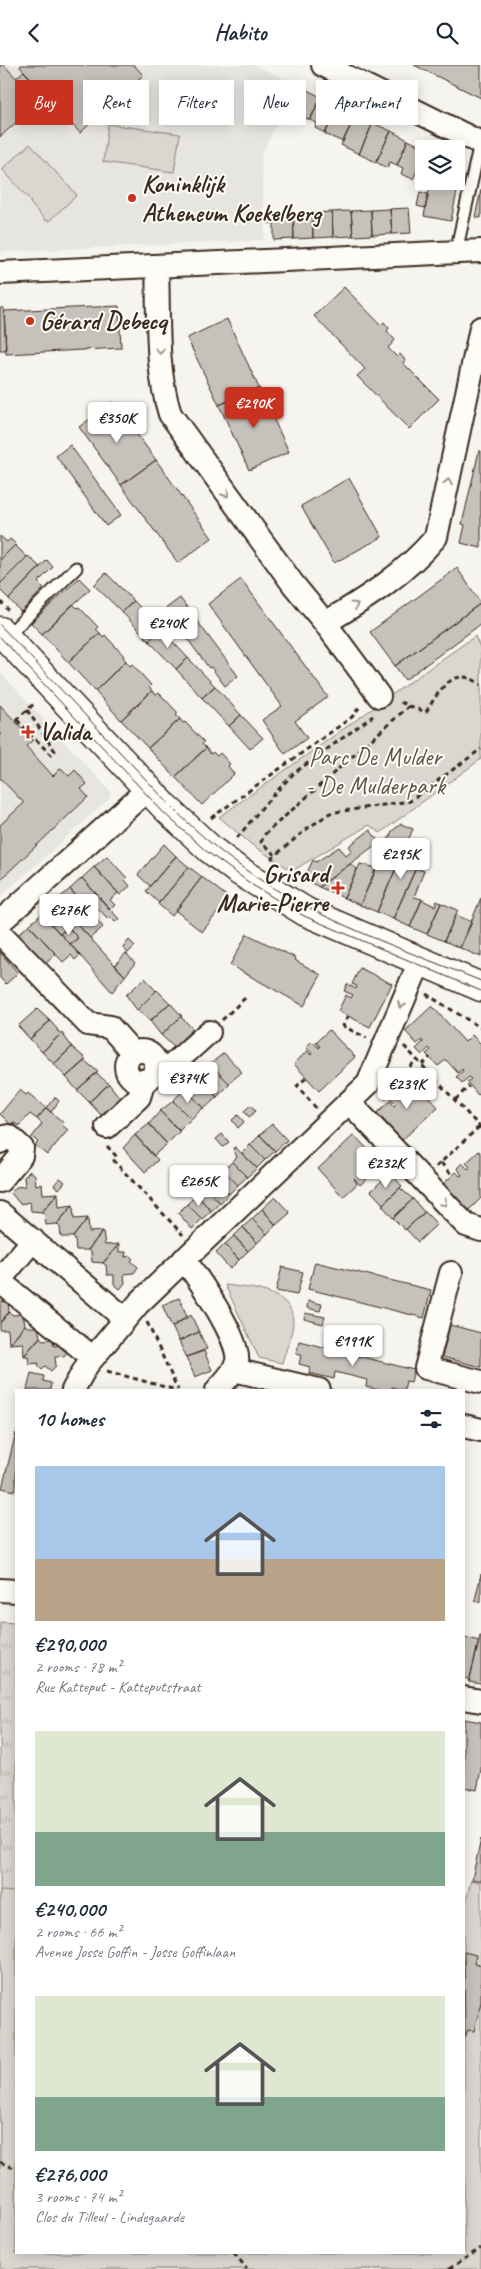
<!DOCTYPE html>
<html lang="en">
<head>
<meta charset="utf-8">
<style>
  body { margin:0; font-family:Caveat,sans-serif; background:#f2f2f3; color:#1f2937; height:100vh; display:flex; flex-direction:column; font-size:19px; white-space:nowrap }
  * { box-sizing:border-box; margin:0 }
  p { font-size:16px; color:#747a83 }
  .icon { flex:none; width:28px; height:28px; fill:none; stroke:currentColor; stroke-width:2; stroke-linecap:round; stroke-linejoin:round }
  .map { position:relative; flex:1; overflow:hidden }
  .details { position:absolute; left:15px; top:1324px; width:450px; height:865px; display:flex; flex-direction:column; background:#fff; border-radius:0px; box-shadow:0 2px 12px #0003 }
  .details>* { flex:none }
  .top-card { position:absolute; left:15px; top:15px; width:451px; height:45px; display:flex; gap:10px }
  .tools { position:absolute; left:415px; top:75px; display:grid; gap:10px }
  .tools a { display:grid; place-items:center; width:50px; height:50px; border-radius:0px; background:#fff; box-shadow:0 2px 12px #0003; font-size:25px }
  .price { position:absolute; translate:-50% -42px; padding:0 11px; border-radius:5px; background:#fff; color:#222; font-size:16px; line-height:32px; filter:drop-shadow(0 1px 2px #0008) }
  .price::after { content:''; position:absolute; left:50%; top:30px; width:15px; height:11px; margin-left:-8px; background:inherit; clip-path:polygon(0 0,100% 0,50% 100%) }
  .price.current { background:#c8321e; color:#fff }
  ul { padding:0; list-style:none }
  li { display:grid; align-content:center; gap:10px; height:265px; padding:0 20px }
  li span { display:grid; place-items:center; height:155px; border-radius:0px; color:#555 }
  li>.icon { margin-inline-start:auto }
  span .icon { width:90px; height:90px; fill:#fffc; stroke-width:1 }
  li b { font-size:21px }
  h2 { display:flex; justify-content:space-between; align-items:center; height:60px; padding:0 20px; font-size:21px }
  .pill { padding:0 18px; border-radius:0px; background:#fff; box-shadow:0 2px 12px #0003; font-size:18px; line-height:45px }
  .pill.current { background:#c8321e; color:#fff }
  header { display:flex; justify-content:space-between; align-items:center; height:65px; padding:0 20px; background:#fff; font-size:22px; font-weight:800 }
  .map>svg:first-child { display:block }
  .built { fill:#e7e5df }
  .grass { fill:url(#grass-tufts); stroke:#8a8077 }
  .park { fill:#dad6d0; stroke:#8a8077 }
  .building { fill:#c7c1bb; stroke:#3b2a1e }
  .lines { fill:none; stroke-linecap:round; stroke-linejoin:round }
  .lane-casing { stroke:#3b2a1e; stroke-width:15 }
  .street-casing { stroke:#3b2a1e; stroke-width:26 }
  .secondary-casing { stroke:#3b2a1e; stroke-width:31 }
  .path { stroke:#3b2a1e; stroke-width:3; stroke-dasharray:5 4; stroke-linecap:butt }
  .lane { stroke:#fdfcf7; stroke-width:11 }
  .street { stroke:#fdfcf7; stroke-width:22 }
  .secondary { stroke:#fdfcf7; stroke-width:28 }
  .tram { stroke:#3b2a1e; stroke-width:1 }
  .oneway { stroke:#9c938a }
  .poi-dot { fill:#c8321e; stroke:#fdfcf7; stroke-width:2 }
  .labels { text-anchor:middle; dominant-baseline:central; stroke-width:4; stroke-linejoin:round; paint-order:stroke }
  .poi-label { font-size:25px; font-weight:bold; fill:#3b2a1e; stroke:#fdfcf7; text-anchor:start }
  .park-label { font-size:25px; fill:#63554a; stroke:#fdfcf7 }
</style>
</head>
<body>
<header><svg class="icon" aria-label="back" viewBox="0 0 24 24"><path d="M15 5l-7 7 7 7"/></svg>Habito<svg class="icon" aria-label="search" viewBox="0 0 24 24"><circle cx="10" cy="10" r="6"/><path d="M15 15l6 6"/></svg></header>
<div class="map">
<svg width="481" height="2204" viewBox="0 0 481 2204">
  <defs>
    <pattern id="grass-tufts" width="24" height="20" patternUnits="userSpaceOnUse" patternTransform="scale(1.25)"><rect width="24" height="20" fill="#dad6d0"/><path d="M3 7l-1-3M5 7V3M7 7l1-3M15 17l-1-3M17 17v-4M19 17l1-3" fill="none" stroke="#bcb8b2"/></pattern>
  </defs>
  <rect width="100%" height="100%" fill="#f5f4ee"/>
  <filter id="ink" filterUnits="userSpaceOnUse"><feTurbulence type="fractalNoise" baseFrequency=".02" numOctaves="2"/><feDisplacementMap in="SourceGraphic" scale="10" xChannelSelector="R" yChannelSelector="G"/><feConvolveMatrix kernelMatrix="1 2 1 2 8 2 1 2 1" color-interpolation-filters="sRGB"/></filter>
  <g filter="url(#ink)">
    <path class="built" d="M0,0H255L296,20L261,91L265,175L0,187Z
      M0,607L111,727L109,734L0,832Z"/>
    <path class="grass" d="M0,1557L16,1558V2188L432,2204H0Z"/>
    <path class="park" d="M108,59L180,69L174,107L103,97Z
      M30,79L77,130L49,156L45,155L30,138L31,136L2,104Z
      M475,571L481,585V694L380,768L369,760L292,806L252,780L219,752Z
      M225,1220C247,1223 292,1224 293,1256C293,1269 285,1286 282,1298L259,1293Z
      M471,1815L481,1818V2204H0V1826L16,1827V2188H464V1847Z"/>
    <path class="building" d="M0,0H4L16,13L24,6L46,30L0,72Z
      M21,0H134L143,10L80,68L20,2Z
      M414,0H481V33Z
      M303,23L321,32L310,55L306,53L303,58L291,52Z
      M321,32L339,41L325,68L315,63L317,58L310,55Z
      M339,41L356,49L343,77L325,69Z
      M356,49L373,58L359,89L341,80Z
      M373,58L391,66L376,97L359,89Z
      M391,66L408,75L397,100L390,97L387,103L376,97Z
      M408,75L426,84H424V92L413,114L401,109L403,103L397,100Z
      M456,111L460,112L451,156L424,151L431,116H456Z
      M481,125V153L475,152Z
      M420,127L428,129L425,143L417,141Z
      M409,143L411,168L392,169L390,144Z
      M390,144L392,169L372,170L371,145Z
      M371,145L372,170L353,171L351,146Z
      M351,146L353,171L333,172L332,147Z
      M332,147L333,172L313,173L312,148Z
      M312,148L313,173L294,174L293,149Z
      M293,149L294,174L274,175V158H268V152Z
      M344,222L381,260L384,257L389,263L387,266L395,275L388,283L397,292L400,289L405,295L403,298L439,334L409,364L357,311L365,304L314,251Z
      M119,241L121,283L6,289L4,246Z
      M0,243H4L6,285H0Z
      M227,254L259,323L219,340L187,273Z
      M259,323L289,387L249,405L219,340Z
      M113,337L156,395L121,420L79,362Z
      M70,380L121,450L106,461L56,391Z
      M479,386H481V483L461,478L465,460L462,459Z
      M156,395L212,473L178,498L121,420Z
      M349,413L382,472L334,498L301,441Z
      M0,471L7,477L10,474L16,479L0,495Z
      M15,480L27,492L0,519V495Z
      M28,491L40,502L9,534L0,525V519Z
      M47,495L53,502L38,517L44,523L21,547L9,534Z
      M457,503L481,538L395,601L370,567Z
      M106,508L134,536L122,547L94,520Z
      M79,513L90,524L42,569L31,558Z
      M241,514L328,632L295,656L307,673L285,689L262,655L282,641L208,539Z
      M180,533L238,611L225,621L211,602L209,603L165,544Z
      M134,536L161,564L149,576L122,547Z
      M481,538V559L405,615L395,601Z
      M73,539L77,543L79,542L98,562L96,564L100,568L68,597L42,569Z
      M161,564L188,593L176,604L149,576Z
      M100,568L103,572L105,570L124,591L123,592L126,596L95,626L68,597Z
      M188,593L215,621L202,633L176,604Z
      M126,596L130,601L132,599L151,620L149,622L152,626L121,655L95,626Z
      M215,621L241,650L229,661L202,633Z
      M152,626L156,630L159,628L178,648L176,650L180,654L148,683L121,655Z
      M0,640L33,675L26,681L53,711L61,703L69,711L75,705L87,719L81,724L88,732L0,815V760L24,738L0,713Z
      M241,650L263,673L250,684L229,661Z
      M180,654L183,658L185,657L204,677L202,679L206,683L175,712L148,683Z
      M206,683L211,689L213,687L217,691L220,688L230,699L228,701L234,709L202,740L175,712Z
      M401,759L413,764L377,847L360,840L392,766Z
      M370,765L379,777L350,799L319,822L304,814L313,795L316,797L339,782L346,790L352,785L349,781Z
      M408,776L425,783L393,854L377,847Z
      M164,779L176,791L150,821L138,810Z
      M107,791L127,813L125,815L130,821L120,830L94,802Z
      M176,791L189,802L159,838L146,826Z
      M350,799L357,804L344,833L319,822Z
      M360,799L377,803L360,840L344,833Z
      M94,802L118,828L110,835L115,840L110,845L82,813Z
      M189,802L202,812L172,851L158,839Z
      M416,803L424,806L414,832L422,834L410,862L393,854Z
      M202,812L229,833L202,867L176,846Z
      M82,813L119,854L115,857L110,852L108,854L99,844L92,850L70,824Z
      M70,824L103,862L90,873L56,836Z
      M481,833V892L460,883Z
      M422,835L435,841L437,836L441,838L427,869L410,862Z
      M56,836L125,911L112,927L70,879L78,873L68,862L60,869L42,849Z
      M441,838L458,845L444,876L427,869Z
      M42,849L80,890L75,895L71,890L63,897L29,860Z
      M456,850L472,857L460,883L444,876Z
      M29,860L56,889L44,900L16,871Z
      M68,862L78,873L70,879L60,869Z
      M247,869L296,893L295,895L321,910L304,941L230,900Z
      M129,875L135,881L128,888L123,883Z
      M0,887L18,908L6,919L0,913Z
      M126,888L135,898L125,911L115,900Z
      M360,903L392,919L370,962L338,946L346,930L351,933L353,930L344,926L347,919L356,924L357,921L352,919Z
      M145,913L156,926L137,945L126,930Z
      M157,925L170,938L150,956L137,945Z
      M170,938L182,951L161,970L150,956Z
      M432,941L465,977L472,970L481,979V1028L478,1030L467,1017L471,1014L469,1012L462,1018L456,1012L463,1006L462,1004L458,1008L446,995L438,1001L426,989L431,985L429,983L422,990L416,984L423,977L422,975L417,979L405,966Z
      M37,944L50,956L30,974L18,961Z
      M181,952L193,964L174,982L161,970Z
      M50,956L58,965L57,966L62,968L42,987L30,974Z
      M329,965L355,992L319,1026L294,999L307,986L311,990L312,989L306,982L312,976L319,983L320,982L316,977Z
      M62,968L72,982L54,999L42,987Z
      M72,982L86,994L66,1012L54,999Z
      M224,988L242,1007L229,1018L210,999Z
      M85,996L98,1007L77,1025L66,1012Z
      M210,999L230,1019L217,1032L199,1012Z
      M96,1008L109,1019L89,1037L77,1025Z
      M199,1012L217,1032L204,1044L185,1023Z
      M413,1015L438,1042L402,1075L377,1048L390,1036L394,1041L396,1039L389,1032L395,1026L402,1033L404,1031L400,1028Z
      M109,1019L120,1033L101,1050L89,1037Z
      M185,1023L203,1043L191,1054L173,1036Z
      M20,1025L26,1030L28,1028L46,1043L37,1054L30,1049L19,1061L13,1057L11,1060L0,1049Z
      M55,1032L59,1036L51,1047L46,1043Z
      M173,1036L191,1054L179,1066L160,1046Z
      M251,1040L256,1046L249,1052L244,1046Z
      M46,1043L64,1058L62,1060L68,1065L47,1090L35,1080L38,1077L32,1072L42,1059L37,1054Z
      M160,1046L180,1066L167,1079L149,1059Z
      M238,1050L244,1057L238,1063L232,1055Z
      M149,1059L167,1079L153,1091L135,1070Z
      M272,1059L287,1075L275,1086L260,1070Z
      M222,1069L229,1077L223,1082L216,1074Z
      M135,1070L158,1095L145,1107L123,1083Z
      M260,1070L275,1086L265,1095L250,1080Z
      M354,1070L380,1097L365,1111L360,1107L367,1114L360,1120L354,1113L357,1119L343,1132L318,1104Z
      M250,1080L265,1095L257,1103L242,1088Z
      M235,1082L257,1103L247,1112L232,1097L237,1092L233,1083Z
      M479,1086L481,1089V1133L468,1146L443,1119L456,1107L460,1111L462,1110L457,1103L462,1098L468,1104L470,1102L466,1098Z
      M232,1097L247,1112L238,1120L223,1105Z
      M223,1105L238,1120L229,1129L214,1113Z
      M30,1106L35,1110L36,1120L42,1119L43,1129L58,1128L42,1147L31,1146L30,1137L20,1139L11,1128L16,1122L25,1121L24,1112Z
      M390,1108L402,1121L383,1139L371,1126Z
      M60,1113L65,1117L59,1124L54,1120Z
      M214,1113L229,1129L220,1138L206,1122Z
      M402,1121L400,1123L413,1134L393,1153L382,1140Z
      M206,1122L220,1138L211,1146L197,1130Z
      M58,1128L59,1142L73,1140L57,1159L46,1160L45,1149L42,1147Z
      M197,1130L211,1146L202,1154L187,1139Z
      M275,1132L290,1148L276,1160L262,1144Z
      M413,1134L424,1147H425L405,1165L393,1153Z
      M187,1139L202,1154L192,1164L178,1148Z
      M73,1140L74,1154L88,1153L73,1172H61L60,1162L57,1159Z
      M262,1144L276,1160L267,1169L252,1154Z
      M425,1147L437,1159L418,1177L406,1164Z
      M88,1153L89,1167L103,1166L88,1185H76L75,1175L73,1172Z
      M252,1154L267,1169L257,1178L243,1162Z
      M243,1162L257,1178L248,1186L234,1171Z
      M103,1166L105,1180L119,1179L103,1198L92,1197L91,1187L88,1185Z
      M234,1171L248,1186L239,1195L225,1179Z
      M119,1179V1187H126L125,1192L130,1191L133,1194L131,1196L138,1202L134,1208L124,1209L125,1218L120,1224L114,1219V1210H107L106,1200L103,1198Z
      M225,1179L239,1195L230,1204L216,1188Z
      M315,1197L431,1225L424,1253L308,1224Z
      M282,1202L303,1207L297,1230L276,1226Z
      M179,1233L187,1251L172,1262L162,1240Z
      M8,1236L9,1247L0,1258V1237Z
      M308,1236L322,1239L320,1246L307,1243Z
      M9,1247L13,1250L23,1249L25,1260L9,1279L8,1265H0V1258Z
      M305,1248L325,1252L323,1259L304,1254Z
      M191,1250L199,1267L179,1276L172,1262Z
      M25,1260L28,1262H38L40,1272L24,1291L23,1278L9,1279Z
      M450,1260L481,1268V1302L442,1292Z
      M199,1267L207,1284L186,1292L179,1276Z
      M40,1272L43,1275L53,1274L54,1281L63,1280L69,1285L64,1291L55,1292L56,1301L51,1306L45,1301L42,1304L38,1300L39,1298L29,1299L28,1291H24Z
      M299,1276L414,1305L411,1317L406,1316L404,1325L392,1322V1325H380L366,1322L367,1315L335,1307L334,1314L309,1308L310,1302L299,1299L301,1290L296,1289Z
      M204,1286L212,1305L195,1312L186,1292Z
      M31,1308L44,1311L43,1316L51,1318L50,1325H27Z
      M16,1368V1422L15,1426L2,1423Z
      M481,1509V1537L475,1535Z
      M480,1571H481V1619L469,1617Z
      M465,1572L479,1576L469,1617L468,1614L464,1613Z
      M464,1654L481,1657V1704L477,1725L464,1722Z
      M481,1774V1816L472,1814Z
      M464,1887L476,1890L474,1899L481,1900V1937L474,1966L468,1965L465,1972Z"/>
    <g class="lines">
      <g class="lane-casing">
        <path id="lane" d="M456,187L480,78
          M6,572L76,503"/>
      </g>
      <g class="street-casing">
        <path id="street" d="M323,0L481,78
          M157,202C159,251 155,302 170,349L293,519L325,558C367,533 405,509 436,472L481,263
          M0,208L481,186
          M325,558L379,631
          M0,857L148,724
          M0,868L88,959L110,962L133,988
          M420,896L368,1019L349,1037L466,1160L481,1165
          M126 1001a15 15 0 1 1 30 0a15 15 0 1 1-30 0Z
          M156,1002L169,1003L209,967
          M107,1062L139,1032L144,1016
          M0,1077L4,1072L9,1071L22,1083L21,1091L0,1116
          M0,1148L125,1254
          M33,1175L3,1211L2,1218L93,1293
          M184,1194C198,1213 241,1275 237,1297C234,1308 224,1317 217,1325
          M451,1208L426,1303L481,1317
          M234,1305L319,1325
          M73,1325L87,1300L139,1238L349,1037
          M464,1361L481,1365
          M0,1525L16,1526
          M464,1633L481,1636"/>
      </g>
      <g class="secondary-casing">
        <path id="secondary" d="M0,566L166,743L210,784L236,804L306,847L481,922"/>
      </g>
      <path class="path" d="M0,536L8,545
        M409,641L426,647C439,626 454,598 481,620
        M16,655L36,637
        M17,655L51,690L55,686L27,645
        M211,753L352,652L361,640
        M237,773L264,740L294,708L373,651
        M275,790L261,777L265,769L409,641L398,636
        M271,794L308,763L330,748L410,736L481,684
        M426,929L481,963
        M348,951L343,961L367,973
        M222,955L245,933
        M404,981L481,1063
        M422,1000L430,992
        M306,1013L297,1021L316,1043
        M390,1020L417,995
        M383,1030L389,1037
        M455,1035L469,1021
        M107,1081L117,1092L114,1096L183,1170
        M441,1098L453,1111
        M436,1102L480,1061
        M147,1257L178,1325
        M107,1306L176,1325
        M0,2097L16,2104
        M234,2188L247,2204
        M449,2204L481,2183"/>
      <use href="#lane" class="lane"/>
      <use href="#street" class="street"/>
      <use href="#secondary" class="secondary"/>
      <path class="tram" d="M0,560L170,740C200,771 233,798 270,821C335,861 410,887 481,916
        M0,572L163,747L206,786L254,821L304,851L481,926"/>
    </g>
    <defs><path id="oneway-chevron" d="M-2-3.5L2.5 0L-2 3.5" fill="none" stroke-width="1.6" stroke-linecap="round" stroke-linejoin="round" transform="scale(1.25)"/></defs>
    <g class="oneway">
      <use href="#oneway-chevron" transform="translate(160 286) rotate(88)"/>
      <use href="#oneway-chevron" transform="translate(448 417) rotate(-78)"/>
      <use href="#oneway-chevron" transform="translate(226 429) rotate(54)"/>
      <use href="#oneway-chevron" transform="translate(355 540) rotate(-32)"/>
      <use href="#oneway-chevron" transform="translate(401 940) rotate(113)"/>
      <use href="#oneway-chevron" transform="translate(444 1138) rotate(46)"/>
    </g>
  </g>
  <g class="poi-dot">
    <circle cx="132" cy="133" r="5"/>
    <circle cx="30" cy="256" r="5"/>
    <path d="M25.5 659.5h5v5h5v5h-5v5h-5v-5h-5v-5h5z"/>
    <path d="M335.5 815.5h5v5h5v5h-5v5h-5v-5h-5v-5h5z"/>
  </g>
  <g class="labels">
    <g class="poi-label">
      <text x="142" y="119">Koninklijk<tspan x="142" dy="29">Atheneum Koekelberg</tspan></text>
      <text x="40" y="256">Gérard Debecq</text>
      <text x="39" y="667">Valida</text>
      <text x="328" y="809" text-anchor="end">Grisard<tspan x="328" dy="29">Marie-Pierre</tspan></text>
    </g>
    <g class="park-label">
      <text x="375" y="692">Parc De Mulder<tspan x="375" dy="29">- De Mulderpark</tspan></text>
    </g>
  </g>
</svg>
<div class="tools">
<a><svg class="icon" aria-label="layers" viewBox="0 0 24 24"><path d="M12 4l9 5-9 5-9-5zM3 14l9 5 9-5"/></svg></a>
</div>
<b class="price current" style="left:254px;top:364px">€290K</b>
<b class="price" style="left:117px;top:379px">€350K</b>
<b class="price" style="left:168px;top:584px">€240K</b>
<b class="price" style="left:401px;top:815px">€295K</b>
<b class="price" style="left:69px;top:871px">€276K</b>
<b class="price" style="left:188px;top:1039px">€374K</b>
<b class="price" style="left:407px;top:1045px">€239K</b>
<b class="price" style="left:386px;top:1124px">€232K</b>
<b class="price" style="left:199px;top:1142px">€265K</b>
<b class="price" style="left:353px;top:1302px">€191K</b>
<div class="top-card">
<a class="pill current">Buy</a>
<a class="pill">Rent</a>
<a class="pill">Filters</a>
<a class="pill">New</a>
<a class="pill">Apartment</a>
</div>
<section class="details">
<h2>10 homes<svg class="icon" aria-label="filters" viewBox="0 0 24 24"><path d="M4 7h16M4 17h16"/><circle cx="9" cy="7" r="2"/><circle cx="15" cy="17" r="2"/></svg></h2>
<ul>
<li><span style="background:linear-gradient(#a9c7e8 60%,#b9a48a 0)"><svg class="icon" aria-label="home" viewBox="0 0 24 24"><path d="M3 11l9-7 9 7M6 9v11h12V9"/></svg></span><div><b>€290,000</b><p>2 rooms · 78 m²</p><p>Rue Katteput - Katteputstraat</p></div></li>
<li><span style="background:linear-gradient(#dfe7d0 65%,#7fa58c 0)"><svg class="icon" aria-label="home" viewBox="0 0 24 24"><path d="M3 11l9-7 9 7M6 9v11h12V9"/></svg></span><div><b>€240,000</b><p>2 rooms · 66 m²</p><p>Avenue Josse Goffin - Josse Goffinlaan</p></div></li>
<li><span style="background:linear-gradient(#dfe7d0 65%,#7fa58c 0)"><svg class="icon" aria-label="home" viewBox="0 0 24 24"><path d="M3 11l9-7 9 7M6 9v11h12V9"/></svg></span><div><b>€276,000</b><p>3 rooms · 74 m²</p><p>Clos du Tilleul - Lindegaarde</p></div></li>
</ul>
</section>
</div>
</body>
</html>
